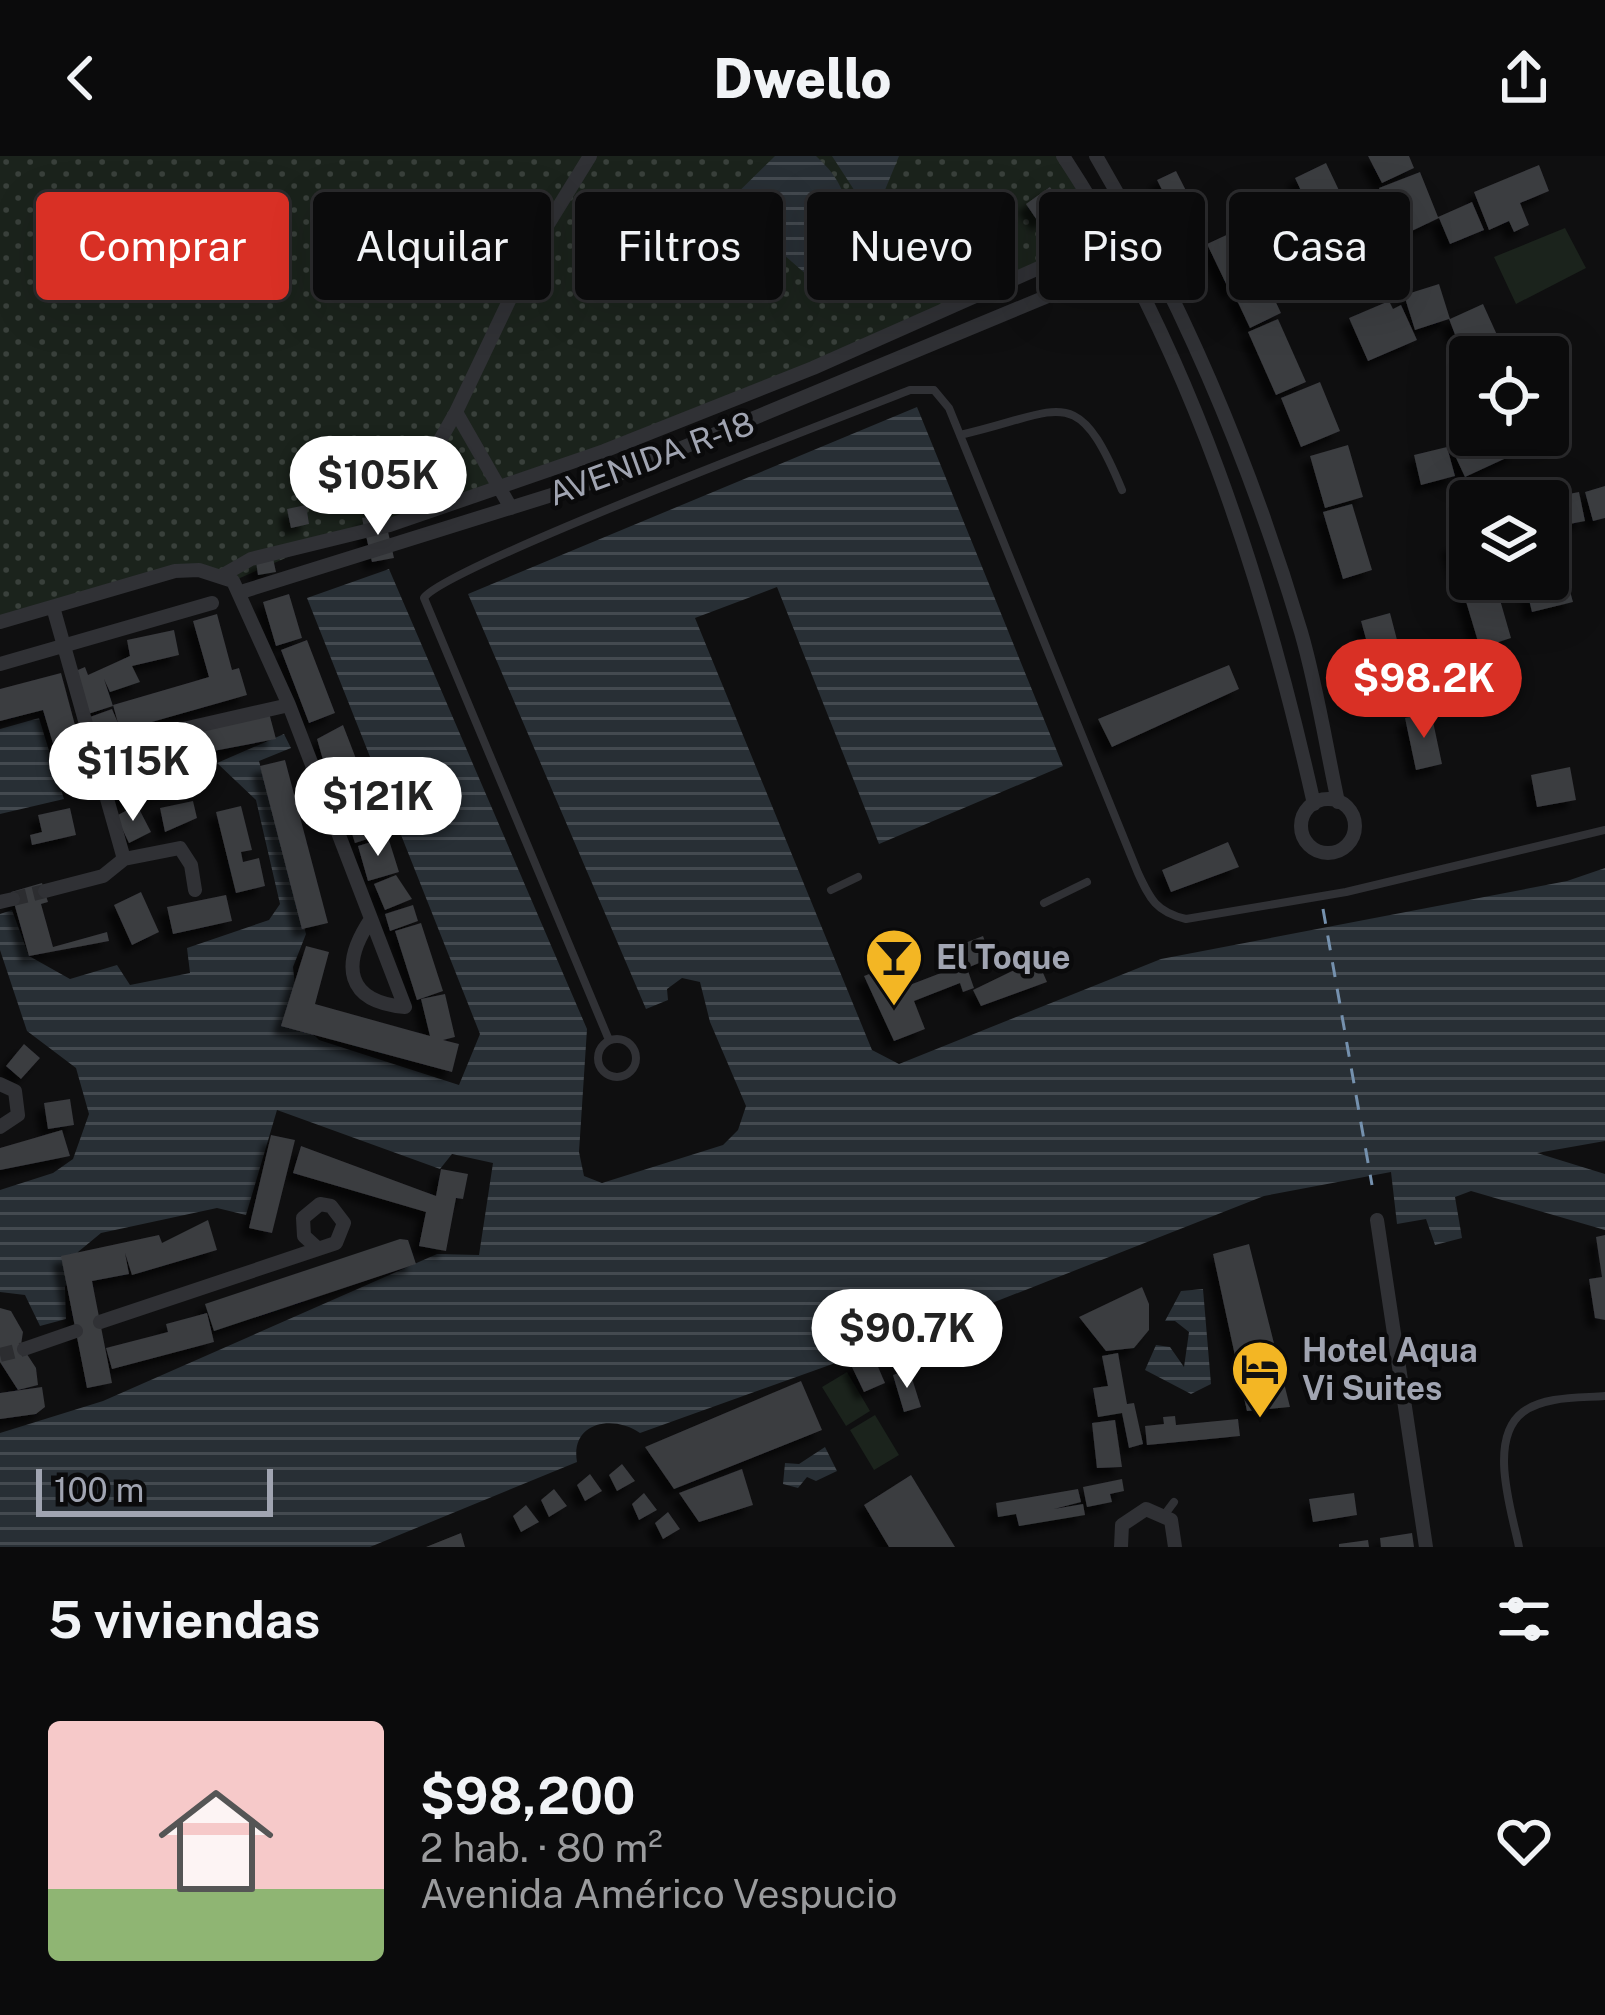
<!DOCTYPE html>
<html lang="es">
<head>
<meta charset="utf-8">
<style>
  body { margin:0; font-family:"Public Sans",sans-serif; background:#19191a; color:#f1f3f6; height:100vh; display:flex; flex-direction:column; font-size:45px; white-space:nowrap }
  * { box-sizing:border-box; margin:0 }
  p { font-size:39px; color:#9a9b9d }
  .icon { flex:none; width:66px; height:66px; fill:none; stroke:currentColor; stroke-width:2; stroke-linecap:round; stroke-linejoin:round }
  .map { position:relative; height:1391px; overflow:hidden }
  .side { display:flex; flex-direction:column; background:#0b0b0c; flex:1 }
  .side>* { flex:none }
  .hud { position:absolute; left:36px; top:36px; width:1533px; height:108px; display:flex; gap:24px }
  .fabs { position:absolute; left:1449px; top:180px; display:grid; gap:24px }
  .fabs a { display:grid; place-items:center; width:120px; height:120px; border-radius:12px; background:#0b0b0c; box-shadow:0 12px 48px #0002,0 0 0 3px #2b2b2d; font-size:60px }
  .scale { position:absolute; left:36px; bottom:30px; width:237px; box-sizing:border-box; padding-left:12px; border:6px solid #a0a4b1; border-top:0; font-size:33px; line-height:42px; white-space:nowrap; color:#a0a4b1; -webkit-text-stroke:9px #0a0a0b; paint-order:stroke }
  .price { position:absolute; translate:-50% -102px; padding:0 27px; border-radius:42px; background:#fff; color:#222; font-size:39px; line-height:78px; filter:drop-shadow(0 3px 6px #0008) }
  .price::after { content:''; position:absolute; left:50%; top:72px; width:36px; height:27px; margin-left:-18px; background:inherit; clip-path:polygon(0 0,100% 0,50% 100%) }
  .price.on { background:#d93025; color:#fff }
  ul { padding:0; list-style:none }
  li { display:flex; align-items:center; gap:36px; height:300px; padding:0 48px }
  li span { display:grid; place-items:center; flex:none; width:336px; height:240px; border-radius:12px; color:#555 }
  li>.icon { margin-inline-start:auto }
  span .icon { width:144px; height:144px; fill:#fffc; stroke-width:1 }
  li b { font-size:51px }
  h2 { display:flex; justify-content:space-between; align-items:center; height:144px; padding:0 48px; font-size:51px }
  .chip { padding:0 42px; border-radius:12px; background:#0b0b0c; box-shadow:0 12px 48px #0002,0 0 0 3px #2b2b2d; font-size:42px; line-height:108px }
  .chip.on { background:#d93025; color:#fff }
  header { display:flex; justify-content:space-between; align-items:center; height:156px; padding:0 48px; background:#0b0b0c; font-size:54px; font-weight:800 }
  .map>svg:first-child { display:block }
  .grass { fill:url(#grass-dots) }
  .pitch { fill:#1b231c }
  .water { fill:url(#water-rules) }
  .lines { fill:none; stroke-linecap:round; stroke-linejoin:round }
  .ferry { stroke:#7591ae; stroke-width:3; stroke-dasharray:15 12; stroke-linecap:butt }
  .building { fill:#3b3c40; filter:url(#shadow) }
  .minor-tunnel { stroke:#2c2d30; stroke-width:14; stroke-dasharray:14 7; stroke-linecap:butt }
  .service { stroke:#303135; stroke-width:8 }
  .minor { stroke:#303135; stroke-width:14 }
  .labels { text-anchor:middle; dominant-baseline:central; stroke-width:9; stroke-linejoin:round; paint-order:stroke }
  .street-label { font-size:33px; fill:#a0a4b1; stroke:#0a0a0b }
  .poi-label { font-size:33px; font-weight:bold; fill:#a0a4b1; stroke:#0a0a0b; text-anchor:start }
</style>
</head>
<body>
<header><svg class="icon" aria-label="back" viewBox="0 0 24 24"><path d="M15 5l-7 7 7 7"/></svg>Dwello<svg class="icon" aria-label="share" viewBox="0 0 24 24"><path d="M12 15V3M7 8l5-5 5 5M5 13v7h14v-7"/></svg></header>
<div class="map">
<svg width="1605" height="1391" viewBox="0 0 1605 1391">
  <defs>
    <pattern id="grass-dots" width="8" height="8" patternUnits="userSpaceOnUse" patternTransform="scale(3)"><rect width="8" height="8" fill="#1b231c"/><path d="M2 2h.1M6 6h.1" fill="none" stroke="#39403b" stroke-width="1.8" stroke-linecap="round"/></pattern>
    <pattern id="water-rules" width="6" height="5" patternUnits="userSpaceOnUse" patternTransform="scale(3)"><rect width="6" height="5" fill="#282f35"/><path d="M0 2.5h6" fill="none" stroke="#444a50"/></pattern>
    <filter id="shadow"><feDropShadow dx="-8" dy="8" stdDeviation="3" flood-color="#0009"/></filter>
  </defs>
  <rect width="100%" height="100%" fill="#0f0f10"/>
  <path class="grass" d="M0,0H1062L1111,80L604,295L311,391L233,425L199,414L0,466Z"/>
  <path class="pitch" d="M1565,72L1586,112L1516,148L1494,101Z
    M847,1216L870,1255L846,1270L822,1231Z
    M875,1259L899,1299L874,1314L850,1274Z"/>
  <path class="water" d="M775,0H816C842,24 854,48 840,81L852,95L847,116L831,140L760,78L733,79L714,95L707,119L697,114L717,57Z
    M832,0H899L873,63Z
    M917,251L1063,610L879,688L777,431L695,462L872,894L899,908L1161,803L1567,725L1605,712V985L1537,997L1605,1018V1074L1471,1035L1455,1041L1462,1082L1435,1089L1426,1063L1397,1068L1391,1016L1264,1040L883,1190L640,1277C613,1258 570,1266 577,1306L370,1391H0V1277L103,1245L437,1098L479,1099L493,1007L452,998L440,1013L277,954L246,1059L217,1052L101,1077L78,1096L65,1131L66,1163L40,1170L25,1139L0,1136V1034L53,1017L73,1003L89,958L76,912L27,875L0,794V758L12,754L29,800L70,823L117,809L130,829L190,817L187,792L269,764L280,748L256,644L217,607L284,578L291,592L259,605L306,778L293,811L299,864L319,884L459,929L480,878L307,442L389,413L587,873L579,996L584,1020L602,1027L723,989L738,974L746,950L710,866L700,826L682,822L667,833L668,844L646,853L468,438Z
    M39,562L64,643L0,658V573Z
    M1203,1133L1211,1228L1191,1238L1145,1214L1156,1189L1170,1191L1184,1211L1189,1176L1175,1165H1165L1181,1135Z
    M825,1291L837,1315L816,1325L807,1321L798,1332L783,1328L785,1307L799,1308Z"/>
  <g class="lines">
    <path class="ferry" d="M1323,753L1372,1029"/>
  </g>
  <path class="building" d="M1368,0H1409L1414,12L1382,27Z
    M1326,7L1356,70L1325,85L1295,22Z
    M1539,9L1549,35L1520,47L1529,69L1514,76L1509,65L1489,74L1474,36Z
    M1176,15L1201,64L1182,73L1157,24Z
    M1420,16L1438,61L1472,46L1484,74L1450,88L1439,62L1399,81L1379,32Z
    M1050,31L1064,51L1039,67L1026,48Z
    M1364,73L1384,121L1350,136L1335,85Z
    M1235,75L1258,123L1230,136L1207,88Z
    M1265,123L1281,157L1250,172L1234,138Z
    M1439,128L1450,163L1483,148L1507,201H1470V217L1449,163L1415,174L1404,139Z
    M1389,145L1393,153L1401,149L1417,184L1368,205L1349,162Z
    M1278,163L1306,226L1276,239L1248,176Z
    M1320,226L1340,275L1301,291L1281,242Z
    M1478,279H1508L1517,297L1465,321L1451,291Z
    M409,282L415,301L398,306L402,321L386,326L394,350L375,356L357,298Z
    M1348,289L1363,341L1325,352L1310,300Z
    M1447,291L1455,320L1421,329L1414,299Z
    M1605,330V362L1593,365L1585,336Z
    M1579,336L1585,365L1549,372L1548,342Z
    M1352,348L1372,414L1343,423L1323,356Z
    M306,349L309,368L291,372L287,353Z
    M384,358L394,402L372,406L362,362Z
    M1470,382V423H1494L1511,482L1480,492L1449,389Z
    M1550,392L1558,426L1567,424L1573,446L1532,456L1524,423H1548Z
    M273,402L276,416L258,419L256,405Z
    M289,438L302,482L276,490L263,446Z
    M1390,457L1408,526L1380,533L1361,465Z
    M217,458L232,514L239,512L247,539L120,575L126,592L104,600L90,561L112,553L118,567L113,549L209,521L193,465Z
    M174,474L179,499L132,510L140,526L110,536L104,523L113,550L88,558L73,516L85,511L88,519L130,500L127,484Z
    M307,484L335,557L309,567L281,494Z
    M1229,509L1239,533L1112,591L1098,563Z
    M61,517L90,625L66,631L43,554L0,565V533Z
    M268,553L276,583L187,600L181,575Z
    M1431,556L1442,608L1416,614L1405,562Z
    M343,569L365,626L337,641L329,625L350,615L328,621L317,583Z
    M127,596L133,618L190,602L197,626L122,647L105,602Z
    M285,604L328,767L302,773L260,610Z
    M1570,611L1576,644L1537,651L1531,619Z
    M368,631L383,678L355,687L340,639Z
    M193,645L197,662L165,676L160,652Z
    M137,649L151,676L129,687L116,660Z
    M241,650L252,694L241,696L243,706L259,702L265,730L236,737L216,656Z
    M70,652L76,679L32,689L30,679L42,676L38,659Z
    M388,681L399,716L368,725L358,690Z
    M1228,686L1239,711L1171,736L1162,714Z
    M396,719L412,743L385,754L374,728Z
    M42,727L48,746L41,748L53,791L107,776L109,785L29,800L11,736Z
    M141,736L159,776L132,789L114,749Z
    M226,739L232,765L173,778L167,751Z
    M413,749L418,765L390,775L385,758Z
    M421,767L443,835L417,844L395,775Z
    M983,780L991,802L967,812L974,832L963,836L960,827L914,845L925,873L894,885L864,820L898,807L907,830L959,810L952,792Z
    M306,790L329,796L315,848L430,880L421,843L445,838L455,881L443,884L459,888L452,916L281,870Z
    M1037,803L1047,826L981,850L973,834Z
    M24,888L40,902L21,923L6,910Z
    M70,943L74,969L48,973L44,947Z
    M62,974L70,1000L0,1014V992Z
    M271,979L295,984L272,1077L249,1072Z
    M301,990L436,1040L441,1013L468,1018L463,1043L456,1042L446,1095L419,1090L426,1056L293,1017Z
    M208,1064L217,1094L132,1119L125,1097L129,1118L92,1125L112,1227L87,1232L61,1100L159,1079L162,1087Z
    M1605,1079V1164L1595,1162L1589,1123L1602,1121L1596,1081Z
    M400,1083L408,1084L416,1108L214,1175L205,1148Z
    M1249,1088L1290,1251L1247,1255L1213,1098Z
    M1142,1131L1149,1148V1174L1134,1192L1106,1195L1079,1161Z
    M0,1152L11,1155L23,1176L21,1189L36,1212L38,1229L18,1234L0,1206Z
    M207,1157L214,1186L112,1213L106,1192L168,1176L166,1168Z
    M1118,1197L1127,1248L1134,1247L1143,1288L1129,1292L1122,1257L1098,1261L1093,1232L1108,1230L1102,1200Z
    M873,1199L885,1227L864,1236L851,1209Z
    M909,1213L921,1251L904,1256L893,1219Z
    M801,1225L822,1274L674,1333L645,1291Z
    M42,1231L45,1251L36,1258L0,1263V1237Z
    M1175,1260L1176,1269L1238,1263L1240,1280L1147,1289L1145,1270L1164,1268L1163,1261Z
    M1115,1264L1122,1311L1097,1312L1092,1267Z
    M622,1308L635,1325L617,1335L609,1319Z
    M742,1313L753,1349L699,1366L679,1337Z
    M590,1318L602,1335L585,1345L577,1329Z
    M911,1319L955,1391H889L864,1349Z
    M1122,1323L1124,1335L1110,1338L1112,1346L1087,1351L1083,1331Z
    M554,1333L567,1350L549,1361L541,1344Z
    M1078,1333L1081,1346L1054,1353L1083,1348L1085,1359L1019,1370L1016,1358L998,1361L996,1347Z
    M644,1337L657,1354L639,1364L632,1348Z
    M1354,1337L1357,1359L1313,1366L1309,1343Z
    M526,1349L539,1366L521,1376L513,1360Z
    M668,1356L680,1373L663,1383L655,1367Z
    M461,1377L465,1391H426Z
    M1412,1377L1414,1391H1381L1380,1382Z
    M1368,1384L1369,1391H1339V1388Z"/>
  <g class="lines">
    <path class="minor-tunnel" d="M13,743L45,735
      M0,1199L24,1193"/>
    <path class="service" d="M960,279C1062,256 1076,223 1122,334
      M831,734L858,721
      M1044,747L1087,726
      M598 902a19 19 0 1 1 38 0a19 19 0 1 1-38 0Z
      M609,884L424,442C444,411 845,260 910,234H934L949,252L1138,717C1150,743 1156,756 1186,763L1346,736L1605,674
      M1165,1358L1174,1346
      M1519,1391C1512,1356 1487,1283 1523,1256C1544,1240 1580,1242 1605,1240"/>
    <path class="minor" d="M1063,0C1190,193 1264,424 1314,648
      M1096,0C1183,147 1252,312 1301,476C1317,531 1326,590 1338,646
      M511,352L456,256L537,86L590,0
      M422,357V316L456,256
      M223,419L251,403L390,369L604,295L813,212L1111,80
      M241,436L619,318L1125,108
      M0,466L175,415L199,414L233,425L289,549L405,851C346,846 340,809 371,763
      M0,508L212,447
      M144,582L289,549
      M1301 670a27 27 0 1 1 54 0a27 27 0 1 1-54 0Z
      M124,703L180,692L191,709L195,734
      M45,735L103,720L124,703L53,451
      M0,746L13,743
      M0,928L15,935L18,959L0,971
      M1377,1064L1426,1391
      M100,1166L336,1087L344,1067L331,1050L320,1048L303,1062L304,1080L315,1090
      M24,1193L76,1175
      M1121,1391L1122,1369L1146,1353L1171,1364L1175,1391"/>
  </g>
  <defs>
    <g id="bar-pin" transform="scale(3)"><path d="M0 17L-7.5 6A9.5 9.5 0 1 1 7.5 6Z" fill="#f3b624" stroke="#0a0a0b"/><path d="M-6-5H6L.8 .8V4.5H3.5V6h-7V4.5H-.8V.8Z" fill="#111"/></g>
    <g id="hotel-pin" transform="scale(3)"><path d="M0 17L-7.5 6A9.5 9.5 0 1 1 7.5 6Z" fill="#f3b624" stroke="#0a0a0b"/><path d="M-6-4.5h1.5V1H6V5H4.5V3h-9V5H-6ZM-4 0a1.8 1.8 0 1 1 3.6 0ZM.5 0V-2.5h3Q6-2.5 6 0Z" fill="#111"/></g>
  </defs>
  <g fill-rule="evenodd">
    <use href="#bar-pin" x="894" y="801"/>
    <use href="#hotel-pin" x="1260" y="1213"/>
  </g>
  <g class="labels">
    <g class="street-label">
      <text transform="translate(651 302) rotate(-20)">AVENIDA R-18</text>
    </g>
    <g class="poi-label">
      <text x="936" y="801">El Toque</text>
      <text x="1302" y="1194">Hotel Aqua<tspan x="1302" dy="38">Vi Suites</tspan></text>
    </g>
  </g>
</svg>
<div class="fabs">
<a><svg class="icon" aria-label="locate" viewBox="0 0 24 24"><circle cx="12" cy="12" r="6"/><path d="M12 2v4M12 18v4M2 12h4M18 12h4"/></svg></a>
<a><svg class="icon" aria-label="layers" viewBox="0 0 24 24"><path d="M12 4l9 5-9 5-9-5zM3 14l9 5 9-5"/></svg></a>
</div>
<div class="scale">100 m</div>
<b class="price" style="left:378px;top:382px">$105K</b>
<b class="price on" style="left:1424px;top:585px">$98.2K</b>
<b class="price" style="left:133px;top:668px">$115K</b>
<b class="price" style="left:378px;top:703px">$121K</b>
<b class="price" style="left:907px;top:1235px">$90.7K</b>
<div class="hud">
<a class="chip on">Comprar</a>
<a class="chip">Alquilar</a>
<a class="chip">Filtros</a>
<a class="chip">Nuevo</a>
<a class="chip">Piso</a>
<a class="chip">Casa</a>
</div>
</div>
<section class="side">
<h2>5 viviendas<svg class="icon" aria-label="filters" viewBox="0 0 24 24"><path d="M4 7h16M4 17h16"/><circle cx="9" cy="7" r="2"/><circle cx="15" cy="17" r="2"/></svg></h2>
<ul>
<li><span style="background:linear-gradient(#f6c9c9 70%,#8fb573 0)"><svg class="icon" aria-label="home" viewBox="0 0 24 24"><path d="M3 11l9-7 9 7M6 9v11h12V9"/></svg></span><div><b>$98,200</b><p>2 hab. · 80 m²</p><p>Avenida Américo Vespucio</p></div><svg class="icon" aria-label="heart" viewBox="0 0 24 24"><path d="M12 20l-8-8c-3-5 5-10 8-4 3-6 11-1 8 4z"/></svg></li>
</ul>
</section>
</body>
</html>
